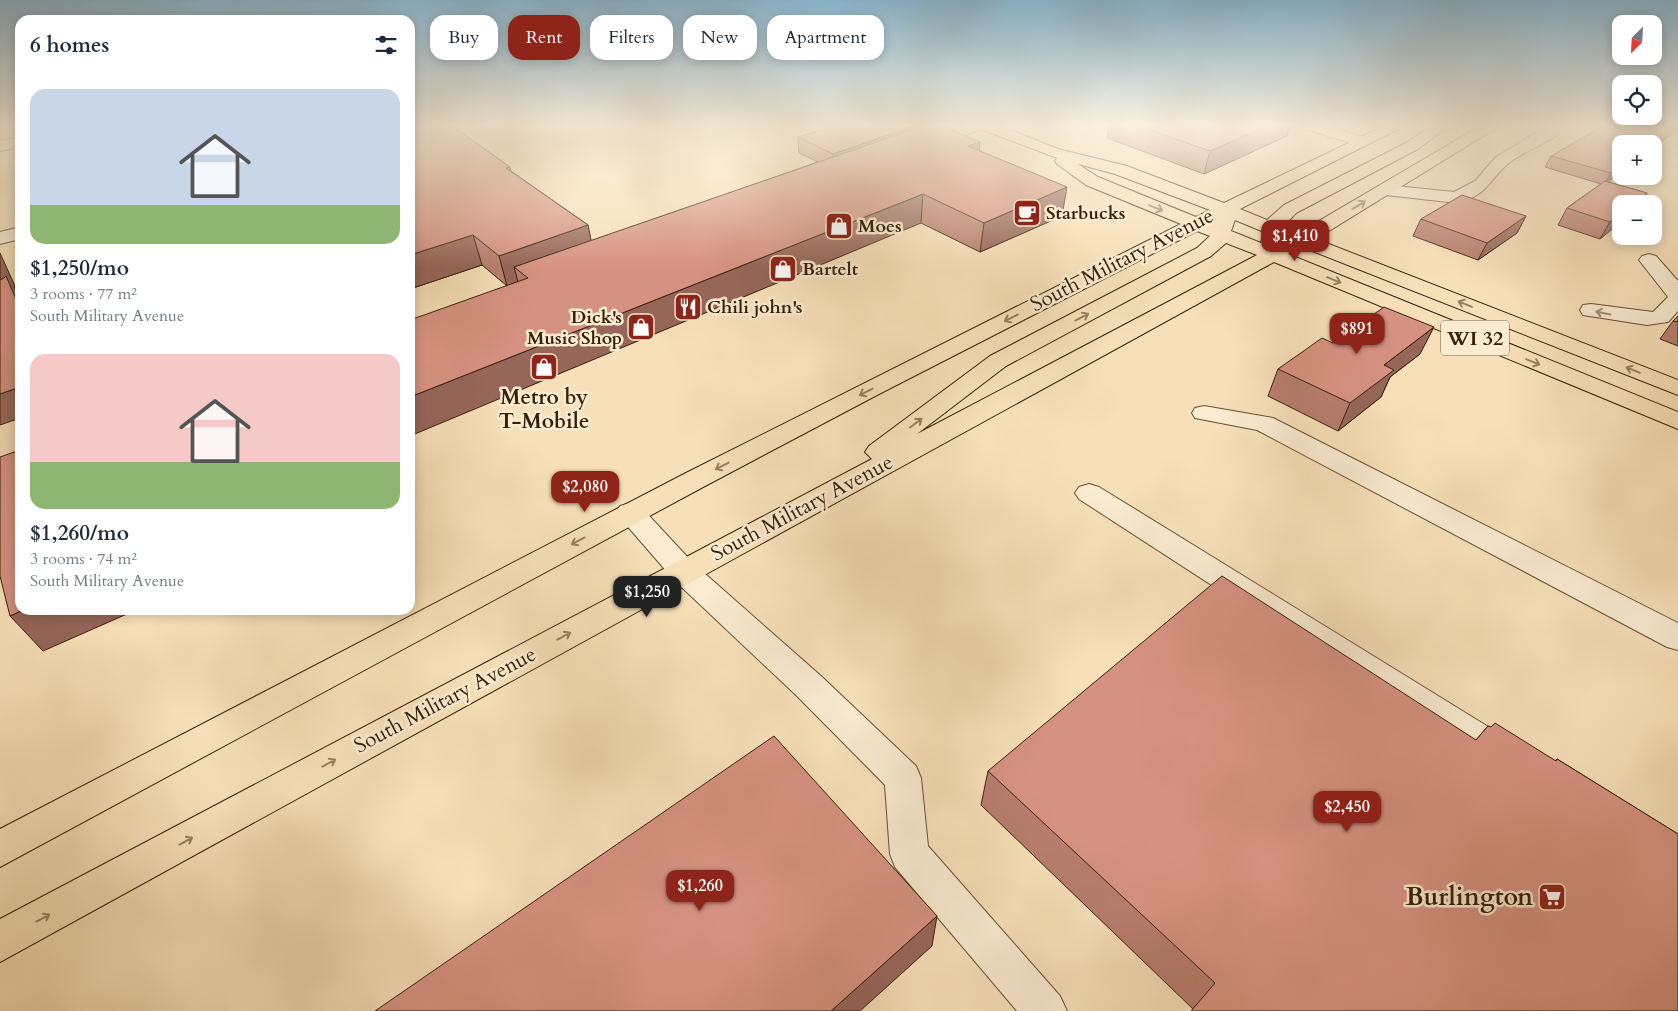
<!DOCTYPE html>
<html lang="en">
<head>
<meta charset="utf-8">
<style>
  body { margin:0; font-family:Cardo,serif; background:#f6f6f7; color:#1f2937; height:100vh; display:flex; flex-direction:column; font-size:19px; white-space:nowrap }
  * { box-sizing:border-box; margin:0 }
  p { font-size:16px; color:#747a83 }
  .icon { flex:none; width:28px; height:28px; fill:none; stroke:currentColor; stroke-width:2; stroke-linecap:round; stroke-linejoin:round }
  .map { position:relative; flex:1; overflow:hidden }
  .panel { position:absolute; left:15px; top:15px; width:400px; height:600px; display:flex; flex-direction:column; background:#fff; border-radius:15px; box-shadow:0 2px 12px #0003 }
  .panel>* { flex:none }
  .hud { position:absolute; left:430px; top:15px; width:475px; height:45px; display:flex; gap:10px }
  .needle { width:32px; rotate:204deg }
  .buttons { position:absolute; left:1612px; top:15px; display:grid; gap:10px }
  .buttons a { display:grid; place-items:center; width:50px; height:50px; border-radius:10px; background:#fff; box-shadow:0 2px 12px #0003; font-size:25px }
  .price { position:absolute; translate:-50% -42px; padding:0 11px; border-radius:10px; background:#8f2418; color:#fff; font-size:16px; line-height:32px; filter:drop-shadow(0 1px 2px #0008) }
  .price::after { content:''; position:absolute; left:50%; top:30px; width:15px; height:11px; margin-left:-8px; background:inherit; clip-path:polygon(0 0,100% 0,50% 100%) }
  .price.active { background:#222; color:#fff }
  ul { padding:0; list-style:none }
  li { display:grid; align-content:center; gap:10px; height:265px; padding:0 15px }
  li span { display:grid; place-items:center; height:155px; border-radius:15px; color:#555 }
  li>.icon { margin-inline-start:auto }
  span .icon { width:90px; height:90px; fill:#fffc; stroke-width:1 }
  li b { font-size:21px }
  h2 { display:flex; justify-content:space-between; align-items:center; height:60px; padding:0 15px; font-size:21px }
  .pill { padding:0 18px; border-radius:15px; background:#fff; box-shadow:0 2px 12px #0003; font-size:18px; line-height:45px }
  .pill.active { background:#8f2418; color:#fff }
  .map>svg:first-child { display:block }
  .lines { fill:none; stroke-linecap:round; stroke-linejoin:round }
  .minor-casing { stroke:#665034; stroke-width:2 }
  .major-casing { stroke:#362008; stroke-width:2 }
  .minor { fill:#faebd1; fill-rule:evenodd }
  .major { fill:#f7e0b8; fill-rule:evenodd }
  .wall { fill:#b87e6f; stroke:#362008 }
  .shaded-wall { fill:#96665a; stroke:#362008 }
  .building { fill:#d69281; stroke:#362008 }
  .oneway { stroke:#968060 }
  .oneway2 { stroke:#a29077 }
  .labels { text-anchor:middle; dominant-baseline:central; stroke-width:5; stroke-linejoin:round; paint-order:stroke }
  .far-poi-label { font-size:18px; font-weight:bold; fill:#362008; stroke:#faebd1; text-anchor:start }
  .shield { fill:#faebd1; stroke:#715d44; stroke-width:1 }
  .shield-label { font-size:20px; font-weight:bold; fill:#362008 }
  .street-label { font-size:21px; fill:#362008; stroke:#faebd1 }
  .poi-label { font-size:21px; font-weight:bold; fill:#362008; stroke:#faebd1 }
  .near-poi-label { font-size:25px; font-weight:bold; fill:#362008; stroke:#faebd1; text-anchor:end }
</style>
</head>
<body>
<div class="map">
<svg width="1678" height="1011" viewBox="0 0 1678 1011">
  <rect width="100%" height="100%" fill="#f7e0b8"/>
  <filter id="stains"><feTurbulence type="fractalNoise" baseFrequency=".004" numOctaves="4"/><feColorMatrix values="0 0 0 0 .2 0 0 0 0 .09 0 0 0 0 .02 0 0 0 .5 -.17"/></filter>
  <radialGradient id="worn" r=".72"><stop offset=".6" stop-color="#630" stop-opacity="0"/><stop offset="1" stop-color="#630" stop-opacity=".3"/></radialGradient>
  <g class="lines">
    <g class="minor-casing">
      <path id="minor" d="M964,125H987L985,128L930,148H918L916,145L918,142Z
        M1301,125H1325L1369,139L1371,142L1363,147L1303,128Z
        M1549,125H1568C1556,141 1525,150 1509,163C1489,179 1488,196 1457,203L1386,195L1380,194L1377,190L1380,186L1386,185L1454,192L1475,181L1496,157Z
        M20,137V147L0,151V141Z
        M20,227V239L0,244V232Z
        M1649,254L1656,256L1678,281V311L1668,322L1647,325L1583,315L1580,310L1583,305L1591,304L1653,312L1668,297L1639,260L1642,256Z
        M20,287V300L0,305V292Z
        M1204,406L1273,418L1678,623V650L1667,647L1257,430L1195,418L1192,413L1195,408Z
        M1089,484L1099,487L1521,747L1526,758L1521,769L1508,774L1495,769L1079,499L1075,493L1079,487Z
        M630,503L640,506L694,564L821,676L916,766L921,778L928,846L1060,996L1067,1011H1017L895,867L890,854L885,785L797,696L674,580L616,513L620,506Z"/>
    </g>
    <g class="major-casing">
      <path id="major" d="M976,125H998L1058,149L1127,166L1224,203L1386,125H1406L1240,209L1267,220L1284,205L1406,143L1432,125H1450L1418,149L1296,213L1284,226L1300,232L1482,125H1501L1316,239L1678,380V395L1302,247L1288,254L1678,412V429L1274,262L0,962V919L872,459L865,452L869,446L990,356L1197,248L1210,236L1197,231L879,394L705,486L0,867V829L686,473L1181,224L1086,185L1057,164L1055,161L1057,158L978,128ZM1078,164L1115,174L1210,210L1196,217L1098,177ZM1235,220L1264,232L1261,243L1231,231ZM1281,238L1285,240L1280,243ZM1226,243L1257,255L917,434L1006,366L1211,256Z"/>
    </g>
    <use href="#minor" class="minor"/>
    <use href="#major" class="major"/>
  </g>
  <path class="wall" d="M410,125L510,167L511,171L588,225L591,241L818,162L799,153L798,137L914,130L980,142L979,151L1062,216L980,252L921,223L507,286L482,265L410,289Z
    M1109,125H1290L1287,136L1204,174L1107,138Z
    M1678,129L1654,147V144H1621V172L1608,182L1647,193L1640,204H1621L1600,239L1558,225L1567,208L1601,184L1545,167L1551,156Z
    M1526,216L1517,233L1478,260L1413,236L1421,219Z
    M1678,316V346L1660,339L1673,321Z
    M1333,343L1420,354L1390,377L1381,397L1338,431L1268,396L1278,369Z
    M1488,726L1555,761L1557,759L1678,834L1193,1009L981,805L988,771L1476,740Z"/>
  <path class="shaded-wall" d="M1269,125H1290L1287,136L1204,174L1210,151Z
    M1674,125H1678V129L1654,147V144H1650Z
    M914,126L913,141L833,170V154Z
    M980,142L978,169L968,146Z
    M1621,165V172L1604,185L1611,173Z
    M1067,187L1062,216L980,252L984,223Z
    M1647,193L1640,204H1633Z
    M923,194L921,223L410,436V397Z
    M1621,213V222L1600,239L1610,222Z
    M1526,216L1517,233L1478,260L1487,243Z
    M588,225L594,255L514,267L518,282L507,286L499,256Z
    M473,235L482,265L410,289V255Z
    M0,253L15,286L14,287L20,296V308L0,290Z
    M1434,327L1420,354L1390,377L1381,397L1338,431L1350,403L1384,365Z
    M20,387V418L0,425V394Z
    M23,610H136L43,651L10,616Z
    M937,916L932,946L860,1011H831Z"/>
  <path class="building" d="M410,125H451L510,167L506,168L588,225L499,256L473,235L410,255Z
    M836,125H913L914,126L833,154L798,137Z
    M926,125H941L980,142L968,146L1067,187L984,223L923,194L410,397V320L528,278L514,267Z
    M1136,125H1269L1210,151Z
    M1605,125H1674L1650,144H1621V165L1611,173L1551,156Z
    M1605,181L1647,193L1633,204H1621V213L1610,222L1567,208Z
    M1462,195L1526,216L1487,243L1421,219Z
    M6,276L20,308V387L0,394V280L4,278Z
    M1384,307L1434,327L1384,365L1394,370L1350,403L1278,369L1322,338L1333,343Z
    M1678,316V322L1673,321Z
    M20,450V610H23L10,616L0,576V457Z
    M1222,576L1476,740L1488,726L1491,727L1495,723L1556,761L1557,759L1678,834V1011H1191L1215,983L988,771Z
    M774,736L937,916L831,1011H375Z"/>
  <defs><path id="oneway-shaft" d="M-6 0H5M1.5-3L5.5 0L1.5 3" fill="none" stroke-width="1.6" stroke-linecap="round" stroke-linejoin="round" transform="scale(1.25)"/></defs>
  <g class="oneway">
    <use href="#oneway-shaft" transform="translate(1359 205) rotate(-31)"/>
    <use href="#oneway-shaft" transform="translate(1156 208) rotate(22)"/>
    <use href="#oneway-shaft" transform="translate(1334 280) rotate(22)"/>
    <use href="#oneway-shaft" transform="translate(1465 304) rotate(-158)"/>
    <use href="#oneway-shaft" transform="translate(1082 317) rotate(-28)"/>
    <use href="#oneway-shaft" transform="translate(1011 318) rotate(153)"/>
    <use href="#oneway-shaft" transform="translate(1533 362) rotate(22)"/>
    <use href="#oneway-shaft" transform="translate(1633 370) rotate(-158)"/>
    <use href="#oneway-shaft" transform="translate(866 392) rotate(153)"/>
    <use href="#oneway-shaft" transform="translate(916 423) rotate(-37)"/>
    <use href="#oneway-shaft" transform="translate(722 466) rotate(153)"/>
    <use href="#oneway-shaft" transform="translate(578 541) rotate(152)"/>
    <use href="#oneway-shaft" transform="translate(564 636) rotate(-28)"/>
    <use href="#oneway-shaft" transform="translate(329 763) rotate(-28)"/>
    <use href="#oneway-shaft" transform="translate(186 841) rotate(-28)"/>
    <use href="#oneway-shaft" transform="translate(43 918) rotate(-28)"/>
  </g>
  <use class="oneway2" href="#oneway-shaft" transform="translate(1603 313) rotate(-168)"/>
  <linearGradient id="sky" x2="0" y2="1"><stop stop-color="#8ab8d3"/><stop offset="0.47" stop-color="#fbf1df"/><stop offset="1" stop-color="#fbf1df" stop-opacity="0"/></linearGradient>
  <rect width="1678" height="267" fill="url(#sky)"/>
  <defs>
    <g id="cafe-square" transform="scale(1.4375)"><rect x="-9" y="-9" width="18" height="18" rx="4" fill="#8f2418" stroke="#faebd1"/><path d="M-5.5-4.5H6V0H3Q3 3.5 0 3.5H-2.5Q-5.5 3.5-5.5 0ZM3-3.2v2h1.7v-2ZM-6 4.5H4V6H-6Z" fill="#fff"/></g>
    <g id="shop-square" transform="scale(1.4375)"><rect x="-9" y="-9" width="18" height="18" rx="4" fill="#8f2418" stroke="#faebd1"/><path d="M-5-2.5h2.3a2.7 3.5 0 0 1 5.4 0H5L5.5 6h-11ZM-1.5-2.5h3a1.5 2.3 0 0 0-3 0Z" fill="#fff"/></g>
    <g id="restaurant-square" transform="scale(1.4375)"><rect x="-9" y="-9" width="18" height="18" rx="4" fill="#8f2418" stroke="#faebd1"/><path d="M-5-6h1v4h1v-4h1v4h1v-4h1v5L-1.5 .5V6h-2V.5L-5-1ZM5-6V6H3V1.5H1.5Q1.5-4 5-6Z" fill="#fff"/></g>
    <g id="supermarket-square" transform="scale(1.4375)"><rect x="-9" y="-9" width="18" height="18" rx="4" fill="#8f2418" stroke="#faebd1"/><path d="M-6-5.5h2.5l.6 2H6L4.5 2H-2.5L-4.4-4H-6ZM-1.5 3.2a1.3 1.3 0 1 0 .1 0ZM3 3.2a1.3 1.3 0 1 0 .1 0Z" fill="#fff"/></g>
  </defs>
  <g fill-rule="evenodd">
    <use href="#cafe-square" x="1027" y="213"/>
    <use href="#shop-square" x="839" y="226"/>
    <use href="#shop-square" x="783" y="269"/>
    <use href="#restaurant-square" x="688" y="307"/>
    <use href="#shop-square" x="641" y="327"/>
    <use href="#shop-square" x="544" y="367"/>
    <use href="#supermarket-square" x="1552" y="897"/>
  </g>
  <g class="labels">
    <g class="far-poi-label">
      <text x="1046" y="213">Starbucks</text>
      <text x="858" y="226">Moes</text>
      <text x="802" y="269">Bartelt</text>
      <text x="707" y="307">Chili john's</text>
      <text x="622" y="317" text-anchor="end">Dick's<tspan x="622" dy="21">Music Shop</tspan></text>
    </g>
    <rect class="shield" x="1441" y="320.5" width="68" height="35" rx="4"/>
    <g class="shield-label">
      <text x="1475" y="338">WI 32</text>
    </g>
    <g class="street-label">
      <text transform="translate(1122 260) rotate(-27)">South Military Avenue</text>
      <text transform="translate(802 508) rotate(-28)">South Military Avenue</text>
      <text transform="translate(445 700) rotate(-28)">South Military Avenue</text>
    </g>
    <g class="poi-label">
      <text x="544" y="397">Metro by<tspan x="544" dy="24">T-Mobile</tspan></text>
    </g>
    <g class="near-poi-label">
      <text x="1533" y="897">Burlington</text>
    </g>
  </g>
  <rect width="100%" height="100%" filter="url(#stains)"/>
  <rect width="100%" height="100%" fill="url(#worn)"/>
</svg>
<div class="buttons">
<a><svg class="needle" viewBox="-14 -14 28 28"><path d="M0-13l5 13h-10z" fill="#e53935"/><path d="M0 13l5-13h-10z" fill="#747a83"/></svg></a>
<a><svg class="icon" aria-label="locate" viewBox="0 0 24 24"><circle cx="12" cy="12" r="6"/><path d="M12 2v4M12 18v4M2 12h4M18 12h4"/></svg></a>
<a>+</a>
<a>−</a>
</div>
<b class="price" style="left:1295px;top:262px">$1,410</b>
<b class="price" style="left:1357px;top:355px">$891</b>
<b class="price" style="left:585px;top:513px">$2,080</b>
<b class="price active" style="left:647px;top:618px">$1,250</b>
<b class="price" style="left:1347px;top:833px">$2,450</b>
<b class="price" style="left:700px;top:912px">$1,260</b>
<div class="hud">
<a class="pill">Buy</a>
<a class="pill active">Rent</a>
<a class="pill">Filters</a>
<a class="pill">New</a>
<a class="pill">Apartment</a>
</div>
<section class="panel">
<h2>6 homes<svg class="icon" aria-label="filters" viewBox="0 0 24 24"><path d="M4 7h16M4 17h16"/><circle cx="9" cy="7" r="2"/><circle cx="15" cy="17" r="2"/></svg></h2>
<ul>
<li><span style="background:linear-gradient(#c9d6e8 75%,#8fb573 0)"><svg class="icon" aria-label="home" viewBox="0 0 24 24"><path d="M3 11l9-7 9 7M6 9v11h12V9"/></svg></span><div><b>$1,250/mo</b><p>3 rooms · 77 m²</p><p>South Military Avenue</p></div></li>
<li><span style="background:linear-gradient(#f6c9c9 70%,#8fb573 0)"><svg class="icon" aria-label="home" viewBox="0 0 24 24"><path d="M3 11l9-7 9 7M6 9v11h12V9"/></svg></span><div><b>$1,260/mo</b><p>3 rooms · 74 m²</p><p>South Military Avenue</p></div></li>
</ul>
</section>
</div>
</body>
</html>
